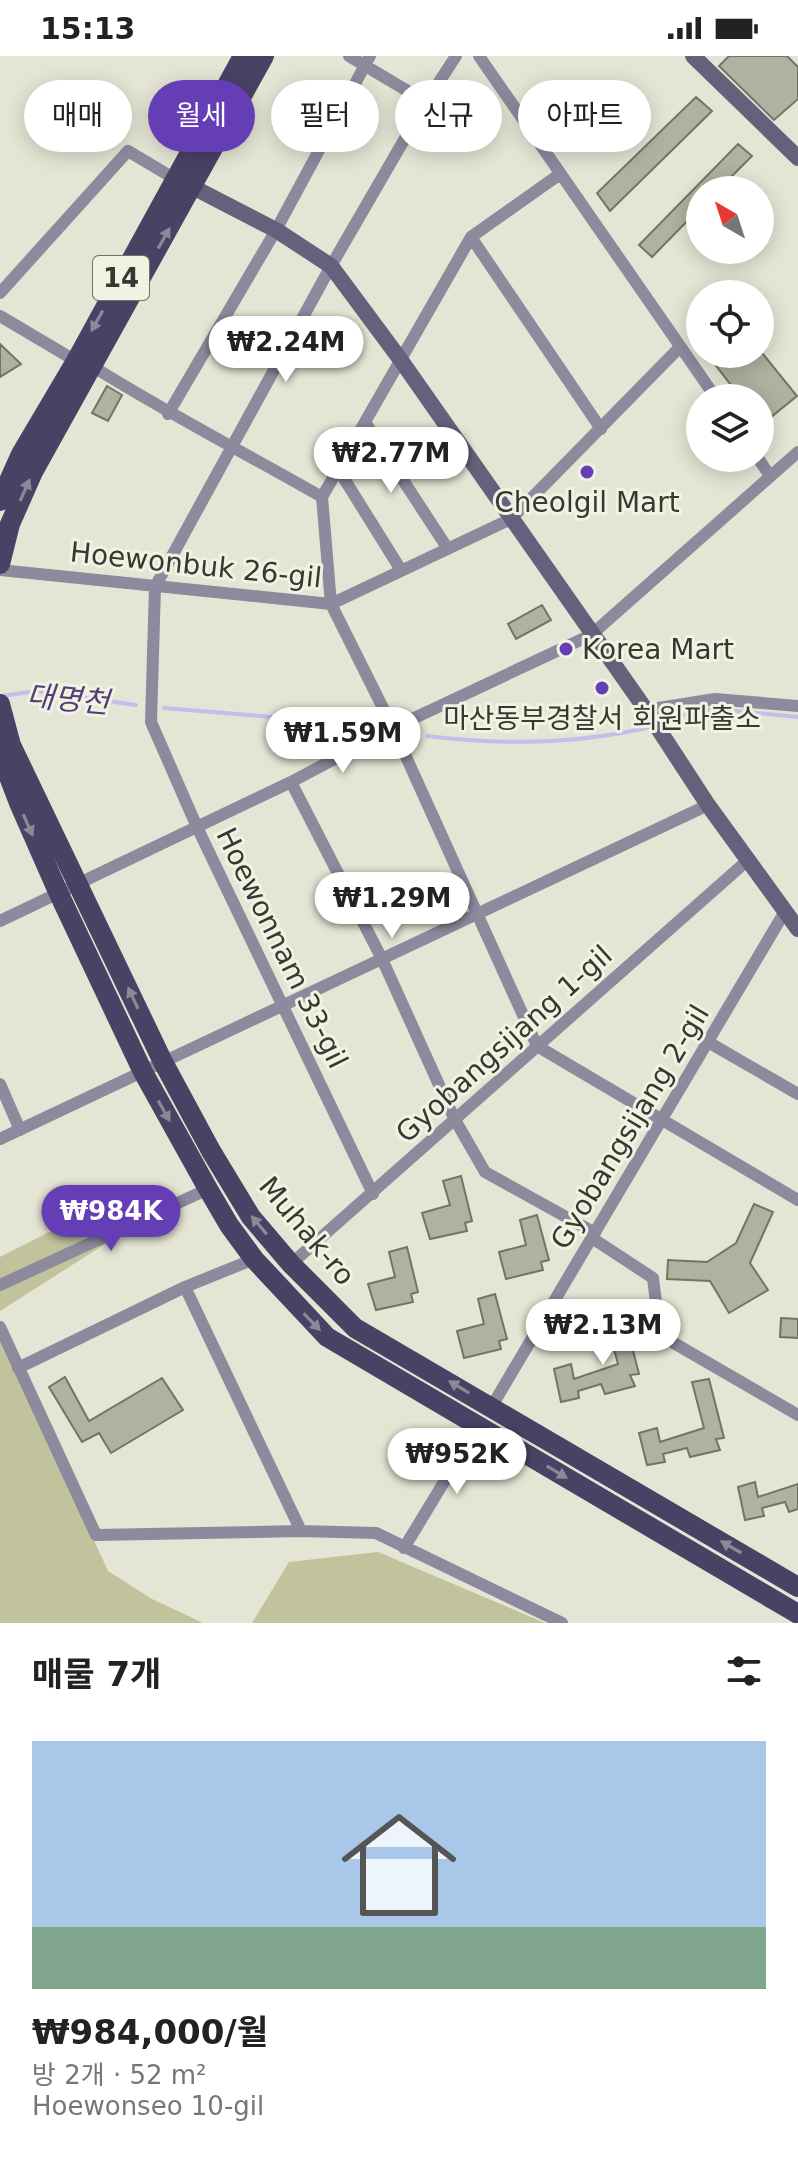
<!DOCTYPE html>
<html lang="ko">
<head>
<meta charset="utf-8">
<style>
  body { margin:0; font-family:"DejaVu Sans","Noto Sans KR",sans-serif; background:#f6f6f6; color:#222; height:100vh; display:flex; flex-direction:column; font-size:30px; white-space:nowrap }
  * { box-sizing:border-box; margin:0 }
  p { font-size:26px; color:#767676 }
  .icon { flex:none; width:44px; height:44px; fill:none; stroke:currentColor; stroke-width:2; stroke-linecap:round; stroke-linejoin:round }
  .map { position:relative; height:1567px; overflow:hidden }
  .drawer { display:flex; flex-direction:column; background:#fff; flex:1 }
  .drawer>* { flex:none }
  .hud { position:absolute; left:24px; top:24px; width:750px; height:72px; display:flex; gap:16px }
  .needle { width:52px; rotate:321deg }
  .tools { position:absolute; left:686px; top:120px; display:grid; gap:16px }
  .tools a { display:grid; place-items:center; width:88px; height:88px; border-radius:50%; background:#fff; box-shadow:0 4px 20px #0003; font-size:40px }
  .price { position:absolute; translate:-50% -68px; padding:0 18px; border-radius:28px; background:#fff; color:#222; font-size:26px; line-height:52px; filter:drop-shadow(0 2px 4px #0008) }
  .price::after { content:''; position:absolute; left:50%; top:48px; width:24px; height:18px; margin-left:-12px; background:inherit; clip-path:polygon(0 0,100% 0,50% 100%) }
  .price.active { background:#653db5; color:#fff }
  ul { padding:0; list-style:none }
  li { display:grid; align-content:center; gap:16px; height:424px; padding:0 32px }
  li+li { border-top:2px solid #e0e0e0 }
  li span { display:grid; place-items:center; height:248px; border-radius:0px; color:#555 }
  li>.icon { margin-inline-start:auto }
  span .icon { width:144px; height:144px; fill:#fffc; stroke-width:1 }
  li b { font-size:34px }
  h2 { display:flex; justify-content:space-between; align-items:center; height:96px; padding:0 32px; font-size:34px }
  .chip { padding:0 28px; border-radius:36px; background:#fff; box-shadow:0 4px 20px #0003; font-size:28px; line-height:72px }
  .chip.active { background:#653db5; color:#fff }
  .status { display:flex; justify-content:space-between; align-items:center; height:56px; padding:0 40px; background:#fff; direction:ltr }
  .status svg { height:22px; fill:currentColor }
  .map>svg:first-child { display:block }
  .green { fill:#c0c39b }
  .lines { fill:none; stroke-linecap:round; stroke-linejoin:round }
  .stream { stroke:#c7bdec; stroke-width:4 }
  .building { fill:#b0b1a1; stroke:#737465; stroke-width:2 }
  .street { stroke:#8e8a9e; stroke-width:12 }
  .secondary { stroke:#66607c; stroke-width:16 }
  .primary { stroke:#4a4264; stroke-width:20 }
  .oneway { fill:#8d8896 }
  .poi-dot { fill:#653db5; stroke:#f1f2e1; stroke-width:3 }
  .labels { text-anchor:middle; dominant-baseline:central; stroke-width:6; stroke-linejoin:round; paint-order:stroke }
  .shield { fill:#f1f2e1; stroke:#707066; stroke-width:2 }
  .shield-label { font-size:26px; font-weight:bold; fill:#383832 }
  .poi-label { font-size:28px; fill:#383832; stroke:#f1f2e1 }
  .street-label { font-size:28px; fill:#383832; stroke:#f1f2e1 }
  .water-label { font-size:30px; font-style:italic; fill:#4e3e79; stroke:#f1f2e1 }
</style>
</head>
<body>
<div class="status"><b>15:13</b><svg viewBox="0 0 49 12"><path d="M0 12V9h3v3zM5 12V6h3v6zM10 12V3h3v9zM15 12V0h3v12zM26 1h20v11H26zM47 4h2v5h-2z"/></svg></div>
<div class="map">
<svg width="798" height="1567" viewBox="0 0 798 1567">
  <rect width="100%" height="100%" fill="#e4e5d4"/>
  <path class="green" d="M91,1155L113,1183L0,1255V1201Z
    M0,1278L108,1515L152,1543L203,1567H0Z
    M378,1496L545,1567H252L289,1506Z"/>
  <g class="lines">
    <path class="stream" d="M2,640L37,635L136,649
      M164,652L333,666
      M675,661L713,653L798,661
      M427,680C499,689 575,688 646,672"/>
  </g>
  <path class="building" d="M729,0H787L798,11V43L774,64L719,10Z
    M696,41L712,55L610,155L597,137Z
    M738,88L752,100L718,134H700V152L652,201L639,189Z
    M0,288L21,308L0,321Z
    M724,298H763L797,340L760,370V342H741L714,307Z
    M107,330L122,339L108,365L92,357Z
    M542,549L551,564L516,583L508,568Z
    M461,1120L472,1165L465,1167L467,1175L430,1183L422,1157L450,1149L443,1125Z
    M754,1148L773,1156L750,1207L768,1234L729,1257L710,1225L667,1223L668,1204L707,1206L736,1187Z
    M537,1159L549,1204L541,1206L543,1214L506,1223L499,1196L526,1189L520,1164Z
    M407,1191L418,1236L411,1238L413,1246L376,1254L368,1228L395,1221L389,1196Z
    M495,1238L507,1283L499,1285L501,1293L464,1302L457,1275L484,1268L478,1243Z
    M624,1260L639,1318L630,1319L635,1330L605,1338L601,1328L578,1335L579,1342L561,1346L554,1313L571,1308L574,1323L618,1308L606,1263Z
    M781,1262L798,1263V1282L780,1281Z
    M65,1321L89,1365L162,1322L183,1354L111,1397L99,1377L82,1386L49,1331Z
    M709,1323L724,1382L716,1383L720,1394L690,1401L687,1392L663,1398L665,1406L647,1409L639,1377L657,1372L660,1386L704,1372L692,1326Z
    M755,1426L758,1441L798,1428V1453L789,1456L785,1446L762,1452L764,1460L745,1464L738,1431Z"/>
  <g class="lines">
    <path class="street" d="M349,0L426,46
      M479,0L716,342
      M560,118L471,181L322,441L331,548L393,672L537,990L798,1144
      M471,181L601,373
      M0,237L128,95L175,123
      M0,260L76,305
      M92,310C167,357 245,397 322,441
      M168,358L276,174L370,0
      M365,366L448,493
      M758,402L770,420
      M338,413L401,514
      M0,514L331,548L511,463L680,291
      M646,654L715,643L798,650
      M291,726L382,903L454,1062L485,1116L595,1177
      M0,865L291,726L393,672L591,579L798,396
      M708,986L798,1038
      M0,1028L20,1074
      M0,1083L708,749
      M373,1138L197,771L151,666L155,531L331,210L426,46L456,0
      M592,1182L653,1222L660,1279L798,1359
      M291,1208L748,804
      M0,1229L208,1133
      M185,1231L301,1475
      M0,1271L96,1479L301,1475L376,1477L562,1567
      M18,1312L185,1231L254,1203
      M492,1350L784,857
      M404,1492L478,1370"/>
    <path class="secondary" d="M693,0L798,102
      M183,126L276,174L331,210L400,303L646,654L708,749L798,873"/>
    <path class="primary" d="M0,445L21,398L76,305L243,0
      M0,508L10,468L33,416L264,0
      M0,648L11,689L163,1006L211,1095L251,1161L291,1208L355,1272L798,1531
      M0,697L19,747L59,838L143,1016L208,1133L229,1169L254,1203L327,1281L798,1558"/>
  </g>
  <defs><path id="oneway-solid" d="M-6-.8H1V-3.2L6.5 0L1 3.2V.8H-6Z" transform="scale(2)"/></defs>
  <g class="oneway">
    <use href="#oneway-solid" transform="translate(164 182) rotate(-61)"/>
    <use href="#oneway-solid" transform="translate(97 265) rotate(119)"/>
    <use href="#oneway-solid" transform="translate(25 434) rotate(-66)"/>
    <use href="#oneway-solid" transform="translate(28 769) rotate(66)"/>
    <use href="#oneway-solid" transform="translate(133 942) rotate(-115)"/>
    <use href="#oneway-solid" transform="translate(164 1055) rotate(61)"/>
    <use href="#oneway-solid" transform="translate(259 1169) rotate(-130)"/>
    <use href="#oneway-solid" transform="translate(312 1266) rotate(46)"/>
    <use href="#oneway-solid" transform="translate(459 1331) rotate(-149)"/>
    <use href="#oneway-solid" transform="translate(557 1416) rotate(31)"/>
    <use href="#oneway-solid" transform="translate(731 1491) rotate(-150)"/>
  </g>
  <g class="poi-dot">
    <circle cx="587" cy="416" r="8"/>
    <circle cx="566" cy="593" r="8"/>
    <circle cx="602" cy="632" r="8"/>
  </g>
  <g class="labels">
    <rect class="shield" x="93" y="200" width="56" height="44" rx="6"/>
    <g class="shield-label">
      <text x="121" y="222">14</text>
    </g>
    <g class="poi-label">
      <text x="587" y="446">Cheolgil Mart</text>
      <text x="582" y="593" text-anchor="start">Korea Mart</text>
      <text x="602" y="662">마산동부경찰서 회원파출소</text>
    </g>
    <g class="street-label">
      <text transform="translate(196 509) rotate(6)">Hoewonbuk 26-gil</text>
      <text transform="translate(282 892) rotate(64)">Hoewonnam 33-gil</text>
      <text transform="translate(504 988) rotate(-42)">Gyobangsijang 1-gil</text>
      <text transform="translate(630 1071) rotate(-59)">Gyobangsijang 2-gil</text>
      <text transform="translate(307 1175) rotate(50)">Muhak-ro</text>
    </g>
    <g class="water-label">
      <text transform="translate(68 643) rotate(5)">대명천</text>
    </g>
  </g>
</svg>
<div class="tools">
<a><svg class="needle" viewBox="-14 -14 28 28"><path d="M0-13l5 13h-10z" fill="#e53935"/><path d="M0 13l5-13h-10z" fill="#767676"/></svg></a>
<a><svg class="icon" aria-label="locate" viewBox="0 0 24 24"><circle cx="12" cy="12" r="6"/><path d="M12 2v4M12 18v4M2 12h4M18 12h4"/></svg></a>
<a><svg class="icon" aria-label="layers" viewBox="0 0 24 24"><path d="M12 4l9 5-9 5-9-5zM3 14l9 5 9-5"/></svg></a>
</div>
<b class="price" style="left:286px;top:328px">₩2.24M</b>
<b class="price" style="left:391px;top:439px">₩2.77M</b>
<b class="price" style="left:343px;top:719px">₩1.59M</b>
<b class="price" style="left:392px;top:884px">₩1.29M</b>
<b class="price active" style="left:111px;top:1197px">₩984K</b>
<b class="price" style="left:603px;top:1311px">₩2.13M</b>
<b class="price" style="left:457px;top:1440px">₩952K</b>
<div class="hud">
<a class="chip">매매</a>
<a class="chip active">월세</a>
<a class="chip">필터</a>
<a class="chip">신규</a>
<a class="chip">아파트</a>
</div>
</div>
<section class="drawer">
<h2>매물 7개<svg class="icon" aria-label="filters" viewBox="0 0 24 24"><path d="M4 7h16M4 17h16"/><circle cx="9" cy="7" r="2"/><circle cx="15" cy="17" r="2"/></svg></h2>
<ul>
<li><span style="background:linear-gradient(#a9c7e8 75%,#7fa58c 0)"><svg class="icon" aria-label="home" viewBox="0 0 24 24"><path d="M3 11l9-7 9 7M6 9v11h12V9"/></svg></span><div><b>₩984,000/월</b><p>방 2개 · 52 m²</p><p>Hoewonseo 10-gil</p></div></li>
</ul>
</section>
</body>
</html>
